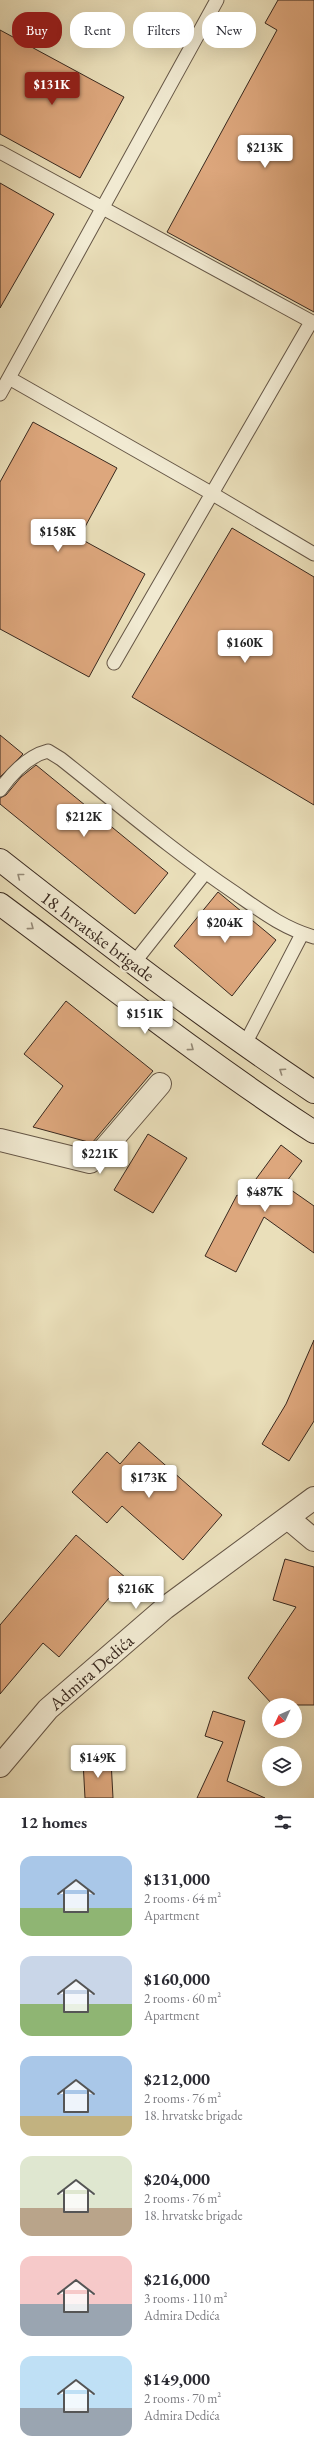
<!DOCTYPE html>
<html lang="en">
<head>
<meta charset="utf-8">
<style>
  body { margin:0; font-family:"EB Garamond",serif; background:#f2f2f3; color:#2b2b33; height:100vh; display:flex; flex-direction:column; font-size:15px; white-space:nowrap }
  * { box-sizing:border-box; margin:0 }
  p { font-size:13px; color:#7c7c81 }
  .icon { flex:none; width:22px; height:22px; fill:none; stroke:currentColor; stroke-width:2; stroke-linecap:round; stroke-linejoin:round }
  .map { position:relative; height:1798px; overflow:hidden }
  .drawer { display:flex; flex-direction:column; background:#fff; flex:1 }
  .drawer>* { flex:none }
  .top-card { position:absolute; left:12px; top:12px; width:290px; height:36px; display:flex; gap:8px }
  .needle { width:26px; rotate:226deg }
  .tools { position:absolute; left:262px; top:1698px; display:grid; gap:8px }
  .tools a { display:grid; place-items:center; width:40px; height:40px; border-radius:50%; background:#fff; box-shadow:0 4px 16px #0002; font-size:20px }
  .price { position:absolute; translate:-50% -34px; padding:0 9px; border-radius:4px; background:#fff; color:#222; font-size:13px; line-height:26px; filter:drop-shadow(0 1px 2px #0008) }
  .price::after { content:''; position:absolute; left:50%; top:24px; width:12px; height:9px; margin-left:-6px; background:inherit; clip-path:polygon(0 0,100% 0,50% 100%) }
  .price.on { background:#8f2418; color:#fff }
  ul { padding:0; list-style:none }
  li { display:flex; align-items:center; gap:12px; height:100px; padding:0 20px }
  li span { display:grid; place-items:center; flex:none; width:112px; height:80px; border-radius:12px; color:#555 }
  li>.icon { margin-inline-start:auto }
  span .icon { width:48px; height:48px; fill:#fffc; stroke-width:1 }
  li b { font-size:17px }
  h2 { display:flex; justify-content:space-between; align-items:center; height:48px; padding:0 20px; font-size:17px }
  .tag { padding:0 14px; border-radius:16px; background:#fff; box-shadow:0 4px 16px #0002; font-size:14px; line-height:36px }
  .tag.on { background:#8f2418; color:#fff }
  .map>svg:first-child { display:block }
  .building { fill:#dda77d; stroke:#39291f }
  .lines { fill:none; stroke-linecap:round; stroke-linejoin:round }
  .service-casing { stroke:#655646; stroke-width:15 }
  .minor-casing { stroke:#655646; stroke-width:24 }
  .secondary-casing { stroke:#39291f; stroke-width:24 }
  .service { stroke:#f1ead2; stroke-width:13 }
  .minor { stroke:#f1ead2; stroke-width:22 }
  .secondary { stroke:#f1ead2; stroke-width:22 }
  .oneway { stroke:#958a78 }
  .labels { text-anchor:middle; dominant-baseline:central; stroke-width:4; stroke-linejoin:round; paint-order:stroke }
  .street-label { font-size:18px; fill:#39291f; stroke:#f1ead2 }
</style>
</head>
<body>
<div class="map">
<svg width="314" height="1798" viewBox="0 0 314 1798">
  <rect width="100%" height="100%" fill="#eadfba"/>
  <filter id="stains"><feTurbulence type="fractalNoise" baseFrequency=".005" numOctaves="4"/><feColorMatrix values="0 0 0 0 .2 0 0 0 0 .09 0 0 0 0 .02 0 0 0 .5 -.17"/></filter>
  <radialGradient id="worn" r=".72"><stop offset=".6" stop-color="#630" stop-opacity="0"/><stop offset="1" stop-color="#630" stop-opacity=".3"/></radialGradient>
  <path class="building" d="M278,0H314V312L167,232L277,30L265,23Z
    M0,30L124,97L80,178L0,134Z
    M0,183L54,214L0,308Z
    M33,422L117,468L79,538L145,574L89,677L0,629V482Z
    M232,528L314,577V805L132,697Z
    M0,735L23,754L0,777Z
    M36,765L168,873L135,914L0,804V798L6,795L21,777Z
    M218,892L276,940L232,996L174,946Z
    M66,1001L153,1071L92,1143L33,1127L63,1086L24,1054Z
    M148,1134L187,1158L153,1213L114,1190Z
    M281,1145L302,1161L284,1185L314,1206V1253L264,1217L236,1272L205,1256L237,1195L242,1198Z
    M314,1340V1421L289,1461L262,1444L286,1404Z
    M139,1442L222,1515L183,1560L122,1506L107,1523L72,1492L107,1452L120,1464Z
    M76,1535L126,1578L59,1657L43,1643L0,1694V1625Z
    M285,1559L314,1567V1705H273L248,1678L296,1607L273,1600Z
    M213,1711L245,1721L227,1781L265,1798H197L223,1742L205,1736Z
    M111,1760L113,1798H85L83,1761Z"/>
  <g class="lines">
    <g class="service-casing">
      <path id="service" d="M0,152L314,323
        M9,378L211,493L314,554
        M0,394L217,0
        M114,663L311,322
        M0,790C12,773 28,756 48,751L61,759C118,804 174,852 235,893C261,911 283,928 314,937
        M133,964L205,873
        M244,1046L302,934"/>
    </g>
    <g class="minor-casing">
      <path id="minor" d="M0,1140L90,1162L106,1147L160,1084
        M289,1519L314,1540
        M0,1766L48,1709L165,1608L314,1498"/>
    </g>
    <g class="secondary-casing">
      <path id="secondary" d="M0,860C103,941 206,1020 314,1092
        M0,904C104,981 205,1061 314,1132"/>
    </g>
    <use href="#service" class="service"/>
    <use href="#minor" class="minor"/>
    <use href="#secondary" class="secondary"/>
  </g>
  <defs><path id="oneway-chevron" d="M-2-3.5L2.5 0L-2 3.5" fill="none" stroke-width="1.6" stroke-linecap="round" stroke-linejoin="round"/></defs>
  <g class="oneway">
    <use href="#oneway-chevron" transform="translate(20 876) rotate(-142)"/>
    <use href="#oneway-chevron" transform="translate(31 927) rotate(37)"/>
    <use href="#oneway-chevron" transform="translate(191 1048) rotate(37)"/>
    <use href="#oneway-chevron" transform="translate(282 1071) rotate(-146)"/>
  </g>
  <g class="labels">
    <g class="street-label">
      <text transform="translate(98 936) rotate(37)">18. hrvatske brigade</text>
      <text transform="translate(91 1672) rotate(-41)">Admira Dedića</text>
    </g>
  </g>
  <rect width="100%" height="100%" filter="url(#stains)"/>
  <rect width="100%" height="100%" fill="url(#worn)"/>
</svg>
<div class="tools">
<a><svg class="needle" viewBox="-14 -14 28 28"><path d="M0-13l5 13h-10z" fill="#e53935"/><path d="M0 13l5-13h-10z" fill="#7c7c81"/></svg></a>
<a><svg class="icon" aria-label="layers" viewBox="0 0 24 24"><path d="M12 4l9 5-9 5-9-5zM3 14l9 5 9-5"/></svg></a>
</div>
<b class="price on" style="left:52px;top:106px">$131K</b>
<b class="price" style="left:265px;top:169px">$213K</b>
<b class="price" style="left:58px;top:553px">$158K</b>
<b class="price" style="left:245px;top:664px">$160K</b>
<b class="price" style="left:84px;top:838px">$212K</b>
<b class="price" style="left:225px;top:944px">$204K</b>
<b class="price" style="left:145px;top:1035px">$151K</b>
<b class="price" style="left:100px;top:1175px">$221K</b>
<b class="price" style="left:265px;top:1213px">$487K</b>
<b class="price" style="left:149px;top:1499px">$173K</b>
<b class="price" style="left:136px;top:1610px">$216K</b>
<b class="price" style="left:98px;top:1779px">$149K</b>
<div class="top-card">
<a class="tag on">Buy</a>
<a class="tag">Rent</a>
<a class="tag">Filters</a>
<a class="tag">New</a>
</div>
</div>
<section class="drawer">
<h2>12 homes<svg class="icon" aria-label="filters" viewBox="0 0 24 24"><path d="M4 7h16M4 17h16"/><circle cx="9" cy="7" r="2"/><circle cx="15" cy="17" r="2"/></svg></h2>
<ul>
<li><span style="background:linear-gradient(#a9c7e8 65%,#8fb573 0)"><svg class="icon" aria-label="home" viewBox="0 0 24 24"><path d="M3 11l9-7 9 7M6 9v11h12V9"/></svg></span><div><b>$131,000</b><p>2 rooms · 64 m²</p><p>Apartment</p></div></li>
<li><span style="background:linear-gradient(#c9d6e8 60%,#8fb573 0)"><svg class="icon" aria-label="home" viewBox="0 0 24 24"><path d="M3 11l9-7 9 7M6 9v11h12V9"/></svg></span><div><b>$160,000</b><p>2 rooms · 60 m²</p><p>Apartment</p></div></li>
<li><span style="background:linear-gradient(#a9c7e8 75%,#c2b280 0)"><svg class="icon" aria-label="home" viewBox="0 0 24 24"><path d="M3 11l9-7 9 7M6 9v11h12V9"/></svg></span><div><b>$212,000</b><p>2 rooms · 76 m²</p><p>18. hrvatske brigade</p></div></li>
<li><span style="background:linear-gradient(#dfe7d0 65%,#b9a48a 0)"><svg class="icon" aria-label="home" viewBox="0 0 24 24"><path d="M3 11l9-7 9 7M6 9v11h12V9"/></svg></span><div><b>$204,000</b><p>2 rooms · 76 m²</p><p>18. hrvatske brigade</p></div></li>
<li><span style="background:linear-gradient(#f6c9c9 60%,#9aa5b1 0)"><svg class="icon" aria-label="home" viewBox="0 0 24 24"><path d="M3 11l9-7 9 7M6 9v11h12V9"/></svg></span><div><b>$216,000</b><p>3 rooms · 110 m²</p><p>Admira Dedića</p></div></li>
<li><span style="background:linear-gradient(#bfe0f5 65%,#9aa5b1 0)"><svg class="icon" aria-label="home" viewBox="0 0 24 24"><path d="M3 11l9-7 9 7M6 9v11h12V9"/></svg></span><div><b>$149,000</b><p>2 rooms · 70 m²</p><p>Admira Dedića</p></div></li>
</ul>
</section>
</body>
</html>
